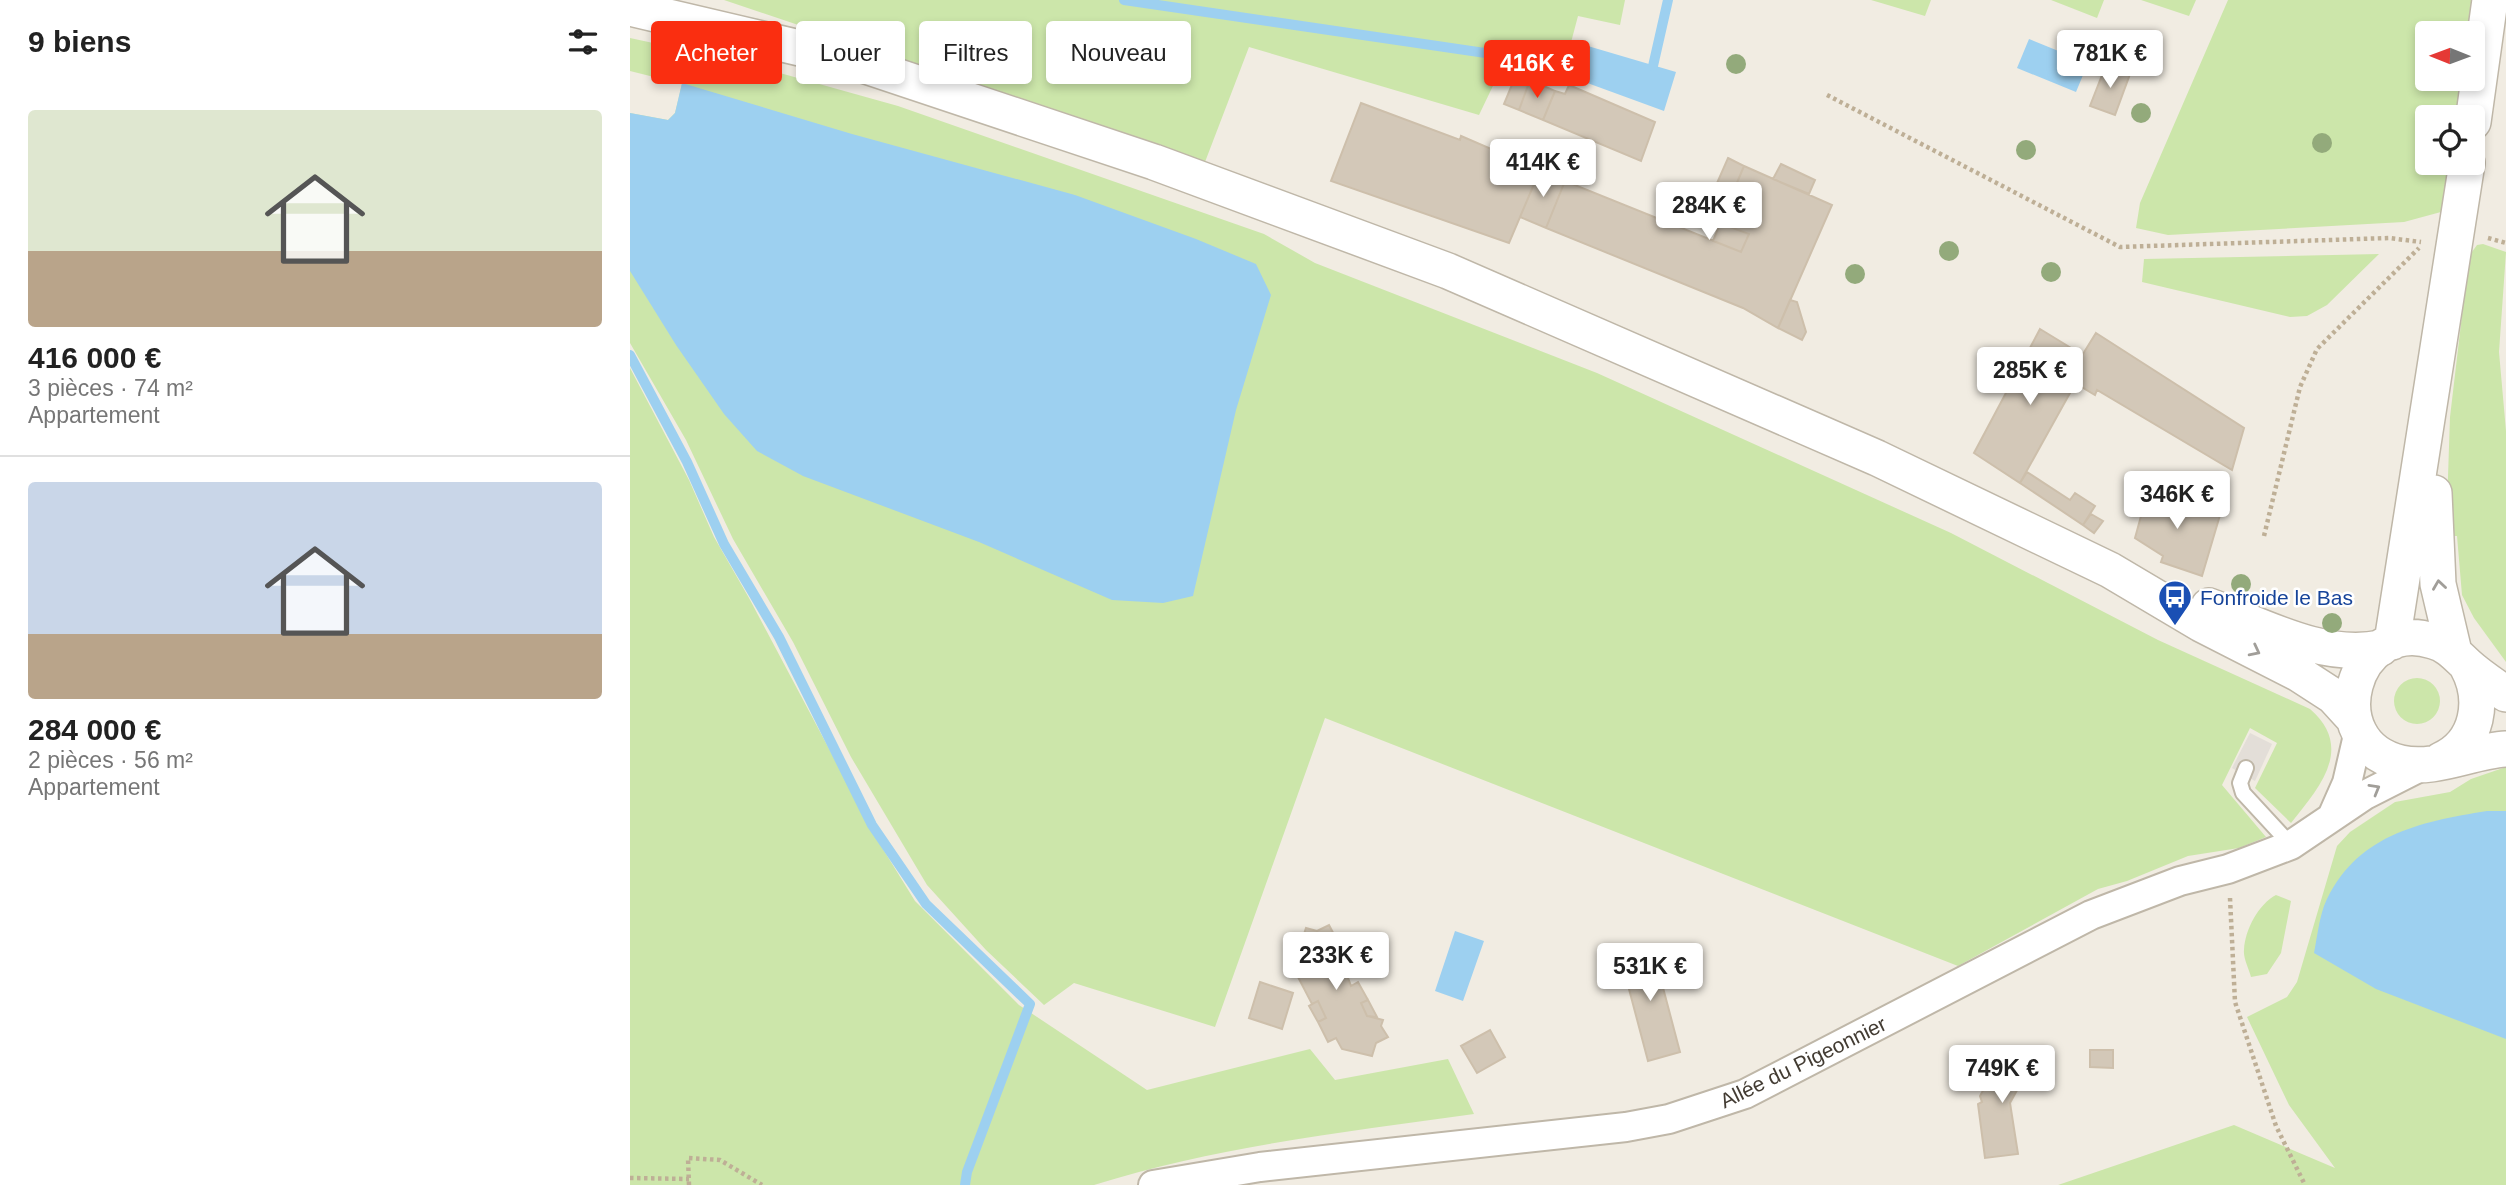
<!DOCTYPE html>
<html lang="fr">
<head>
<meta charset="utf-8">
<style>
  body { margin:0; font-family:Arial,sans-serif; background:#f2f2f2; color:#222; height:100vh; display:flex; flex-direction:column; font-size:26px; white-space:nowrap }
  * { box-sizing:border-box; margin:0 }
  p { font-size:23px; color:#767676 }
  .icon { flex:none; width:38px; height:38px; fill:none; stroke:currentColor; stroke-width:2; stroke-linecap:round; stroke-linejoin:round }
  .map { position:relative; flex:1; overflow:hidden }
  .drawer { display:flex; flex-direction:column; background:#fff; width:630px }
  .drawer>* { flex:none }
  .banner { position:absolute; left:21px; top:21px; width:665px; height:63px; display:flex; gap:14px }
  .needle { width:46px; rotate:271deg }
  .buttons { position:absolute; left:1785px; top:21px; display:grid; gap:14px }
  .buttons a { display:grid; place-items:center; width:70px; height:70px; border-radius:7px; background:#fff; box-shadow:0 4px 10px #0003; font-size:35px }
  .price { position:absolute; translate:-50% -60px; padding:0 16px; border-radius:7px; background:#fff; color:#222; font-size:23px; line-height:46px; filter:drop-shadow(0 2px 4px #0008) }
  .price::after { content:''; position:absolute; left:50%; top:42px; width:21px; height:16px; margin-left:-10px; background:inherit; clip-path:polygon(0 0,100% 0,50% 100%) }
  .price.selected { background:#fa2e10; color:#fff }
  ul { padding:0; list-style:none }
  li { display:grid; align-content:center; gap:14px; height:371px; padding:0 28px }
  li+li { border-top:2px solid #e0e0e0 }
  li span { display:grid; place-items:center; height:217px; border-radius:7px; color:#555 }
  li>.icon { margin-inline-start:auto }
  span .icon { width:126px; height:126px; fill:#fffc; stroke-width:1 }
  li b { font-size:30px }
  h2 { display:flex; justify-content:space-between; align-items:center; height:84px; padding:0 28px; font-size:30px }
  .tag { padding:0 24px; border-radius:7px; background:#fff; box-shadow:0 4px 10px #0003; font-size:24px; line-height:63px }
  .tag.selected { background:#fa2e10; color:#fff }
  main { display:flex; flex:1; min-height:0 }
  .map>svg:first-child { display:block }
  .industrial { fill:#e3ded8 }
  .green { fill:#cce6aa }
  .water { fill:#9dd0f0 }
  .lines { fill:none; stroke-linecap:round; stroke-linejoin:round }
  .stream { stroke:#9dd0f0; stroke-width:10 }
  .building { fill:#d3c8b8; stroke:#cdbfab; stroke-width:2 }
  .service-casing { stroke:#bfb7a8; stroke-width:18 }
  .minor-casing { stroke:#bfb7a8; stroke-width:32 }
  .tertiary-casing { stroke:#bfb7a8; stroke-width:38 }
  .path { stroke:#beaf96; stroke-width:4.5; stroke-dasharray:3.5 3.5; stroke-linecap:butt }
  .service { stroke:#fff; stroke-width:14 }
  .minor { stroke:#fff; stroke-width:28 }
  .tertiary { stroke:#fff; stroke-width:35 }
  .tree { fill:#93aa7b }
  .oneway { stroke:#a19e99 }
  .labels { text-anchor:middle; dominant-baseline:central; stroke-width:5; stroke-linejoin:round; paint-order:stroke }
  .transit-label { font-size:21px; fill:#164399; stroke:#fff; text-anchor:start }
  .street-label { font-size:21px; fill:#433c33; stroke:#fff }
</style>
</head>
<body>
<main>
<section class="drawer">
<h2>9 biens<svg class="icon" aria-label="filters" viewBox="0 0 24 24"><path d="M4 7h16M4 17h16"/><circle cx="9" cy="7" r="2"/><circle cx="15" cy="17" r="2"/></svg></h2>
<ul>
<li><span style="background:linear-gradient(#dfe7d0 65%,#b9a48a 0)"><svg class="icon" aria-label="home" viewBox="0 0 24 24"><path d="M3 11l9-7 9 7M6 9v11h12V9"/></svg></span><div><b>416 000 €</b><p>3 pièces · 74 m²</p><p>Appartement</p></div></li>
<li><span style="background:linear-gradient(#c9d6e8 70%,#b9a48a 0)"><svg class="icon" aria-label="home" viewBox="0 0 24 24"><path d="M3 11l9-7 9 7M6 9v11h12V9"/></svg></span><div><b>284 000 €</b><p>2 pièces · 56 m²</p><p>Appartement</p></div></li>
</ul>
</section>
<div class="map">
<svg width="1876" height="1185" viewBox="0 0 1876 1185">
  <rect width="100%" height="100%" fill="#f1ece2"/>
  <path class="industrial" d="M1620,733L1642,744L1625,781L1602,768Z"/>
  <path class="green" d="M94,0H995L990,25L948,16L930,84L872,67L849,115L619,47L575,162Z
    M1241,0H1301L1295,16Z
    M1421,0H1474L1467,18Z
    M1511,0H1566L1559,16Z
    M1598,0H1852L1843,33H1797V79H1841L1835,117H1797V163H1829L1822,209L1774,222L1538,235L1506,228L1510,203Z
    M0,38L111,62L268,106L634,234L685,263L967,373L1321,533L1528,640L1680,709C1725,748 1689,788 1661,823L1625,788L1647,743L1620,728L1592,785L1636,837L1609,848L1558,856L1497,881L1468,889L1328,966L695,718L585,1027L444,983L414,1005L356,950L297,885L221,757L163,642L103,539L56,440L0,343V113L38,120L45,113L52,84L0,71Z
    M1853,244L1876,252L1869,352L1876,431V662L1844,618L1832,595L1827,536H1816L1820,417L1839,256L1847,245Z
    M1749,254L1697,305L1677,316L1660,317L1512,282L1514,259Z
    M0,368L59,480L84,537L119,598L248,841L285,901L389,1005L517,1090L680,1049L705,1080L818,1059L844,1114C717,1132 588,1146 464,1185H0Z
    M1764 701a23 23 0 1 1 46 0a23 23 0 1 1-46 0Z
    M1876,767V1185H1428L1604,1125L1705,1168L1659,1105L1617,1017L1657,997L1667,982L1707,846L1720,832L1765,802L1820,792L1841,779Z
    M1646,895L1661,901L1651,953L1637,974L1621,977C1619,969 1613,958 1614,950C1615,929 1629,904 1646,895Z"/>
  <path class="water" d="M1399,39L1458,63L1446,92L1387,68Z
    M951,44L1046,72L1034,111L941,77Z
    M52,83L222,134L445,195L566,239L626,264L641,295L606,410L563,596L533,603L482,600L349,542L173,476L127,451L94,414L46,345L0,271V113L38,120L45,113Z
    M1857,811H1876V1039L1746,989L1684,953C1687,938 1689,920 1694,906C1724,835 1789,822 1857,811Z
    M825,931L854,941L833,1001L805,991Z"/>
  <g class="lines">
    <path class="stream" d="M494,0L944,66
      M1023,66L1038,0
      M0,355L57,462L94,544L149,637L242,825L296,904L400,1004L337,1172L335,1185"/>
  </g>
  <path class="building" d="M470,30L520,43L513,71L464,58Z
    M1476,65L1500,74L1485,115L1460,106Z
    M886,75L900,80L889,110L874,104Z
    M900,80L925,91L913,120L889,110Z
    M939,85L1025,122L1011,161L913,120L925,91L935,94Z
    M731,103L830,140L831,136L910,170L879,243L701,181Z
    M1098,158L1114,166L1101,197L1084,190Z
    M1151,164L1185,180L1179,194L1143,179Z
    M1114,166L1202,205L1148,328L1113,308L916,228L935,181L1111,252L1119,234L1097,226L1107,200L1101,197Z
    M910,170L935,181L916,228L890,217Z
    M1101,197L1107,200L1097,226L1119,234L1111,252L1083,241Z
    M1160,300L1167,302L1176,332L1172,340L1148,328Z
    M1410,329L1451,354L1440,375L1445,384L1390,483L1344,453Z
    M1466,333L1614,428L1602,470L1467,390L1465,395L1440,380V375Z
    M1397,472L1440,500L1445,493L1465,506L1453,525L1390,483Z
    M1519,487L1590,515L1572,576L1531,562L1533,556L1505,538Z
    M1461,514L1473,521L1464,533L1453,525Z
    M699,925L723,971L717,975L721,986L728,982L738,1000L731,1003L737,1016L753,1020L751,1026L758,1037L746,1043L742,1056L712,1049L706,1038L698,1042L688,1022L696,1018L688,1001L682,1004L668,977L673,973L659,946L672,940L676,928L687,931Z
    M1022,946L1050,1052L1018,1061L990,955Z
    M630,982L663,993L652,1029L619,1018Z
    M738,1000L747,1017L737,1016L731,1003Z
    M688,1001L696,1018L688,1022L679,1006Z
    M860,1030L875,1057L847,1073L831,1046Z
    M1376,1048L1403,1061L1380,1103L1388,1154L1355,1158L1348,1104L1352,1102L1350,1096Z
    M1460,1050H1483V1068L1460,1067Z"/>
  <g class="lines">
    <g class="service-casing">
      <path id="service" d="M1616,768L1610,783L1613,793L1661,845"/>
    </g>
    <g class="minor-casing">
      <path id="minor" d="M1702,817L1717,783L1729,731
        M523,1185L630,1167L996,1127L1039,1119L1115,1094L1461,915L1550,881L1598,869L1661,845L1735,795L1794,765"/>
    </g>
    <g class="tertiary-casing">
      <path id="tertiary" d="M0,8L212,58L524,162L818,271L1247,458L1480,570L1571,624L1669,674L1703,696L1724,719
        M1843,122L1860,0
        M1804,493L1808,584L1824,652
        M1579,606C1633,626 1692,660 1751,648
        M1762,642L1837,163
        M1876,694C1863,685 1849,676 1837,665C1826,655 1818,645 1803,641C1722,615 1687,744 1771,763C1804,771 1842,751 1876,749
        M1811,760C1849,743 1855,699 1837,666"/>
    </g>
    <path class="path" d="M1197,95L1490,247L1759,238L1791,242
      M1858,238L1876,243
      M1634,536L1670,387L1687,349L1789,248
      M1600,898L1605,1002L1646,1126L1675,1185
      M0,1178L59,1179
      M59,1185L58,1158L90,1160L132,1185"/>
    <use href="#service" class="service"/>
    <use href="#minor" class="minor"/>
    <use href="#tertiary" class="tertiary"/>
  </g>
  <g class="tree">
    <circle cx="1106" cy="64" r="10"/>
    <circle cx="1511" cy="113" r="10"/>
    <circle cx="1692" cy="143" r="10"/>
    <circle cx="1396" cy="150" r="10"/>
    <circle cx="1319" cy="251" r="10"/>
    <circle cx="1421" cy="272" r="10"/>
    <circle cx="1225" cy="274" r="10"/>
    <circle cx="1611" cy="584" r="10"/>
    <circle cx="1702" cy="623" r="10"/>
  </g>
  <defs><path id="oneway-chevron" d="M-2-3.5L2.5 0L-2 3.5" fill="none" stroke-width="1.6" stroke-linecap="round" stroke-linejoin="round" transform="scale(1.75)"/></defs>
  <g class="oneway">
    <use href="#oneway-chevron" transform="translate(1809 585) rotate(-98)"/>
    <use href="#oneway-chevron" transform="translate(1625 651) rotate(27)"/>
    <use href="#oneway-chevron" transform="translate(1745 789) rotate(-30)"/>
  </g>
  <defs>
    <g id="bus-pin" transform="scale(1.75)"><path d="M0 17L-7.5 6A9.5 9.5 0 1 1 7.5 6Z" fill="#1a4fb4" stroke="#fff"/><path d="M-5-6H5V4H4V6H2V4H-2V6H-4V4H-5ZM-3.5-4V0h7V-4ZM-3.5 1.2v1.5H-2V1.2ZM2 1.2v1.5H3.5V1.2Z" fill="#fff"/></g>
  </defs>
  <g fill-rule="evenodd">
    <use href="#bus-pin" x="1545" y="597"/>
  </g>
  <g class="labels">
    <g class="transit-label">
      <text x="1570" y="597">Fonfroide le Bas</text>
    </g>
    <g class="street-label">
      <text transform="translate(1173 1062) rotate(-26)">Allée du Pigeonnier</text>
    </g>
  </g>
</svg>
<div class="buttons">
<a><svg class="needle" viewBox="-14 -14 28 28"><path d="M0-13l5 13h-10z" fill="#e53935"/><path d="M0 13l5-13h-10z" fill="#767676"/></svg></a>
<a><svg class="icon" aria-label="locate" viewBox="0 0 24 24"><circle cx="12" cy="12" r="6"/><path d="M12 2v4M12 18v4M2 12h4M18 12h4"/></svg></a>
</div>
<b class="price" style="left:1480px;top:90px">781K €</b>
<b class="price selected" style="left:907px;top:100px">416K €</b>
<b class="price" style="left:913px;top:199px">414K €</b>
<b class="price" style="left:1079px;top:242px">284K €</b>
<b class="price" style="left:1400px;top:407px">285K €</b>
<b class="price" style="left:1547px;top:531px">346K €</b>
<b class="price" style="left:706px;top:992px">233K €</b>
<b class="price" style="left:1020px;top:1003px">531K €</b>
<b class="price" style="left:1372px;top:1105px">749K €</b>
<div class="banner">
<a class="tag selected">Acheter</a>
<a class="tag">Louer</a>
<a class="tag">Filtres</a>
<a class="tag">Nouveau</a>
</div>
</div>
</main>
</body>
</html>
